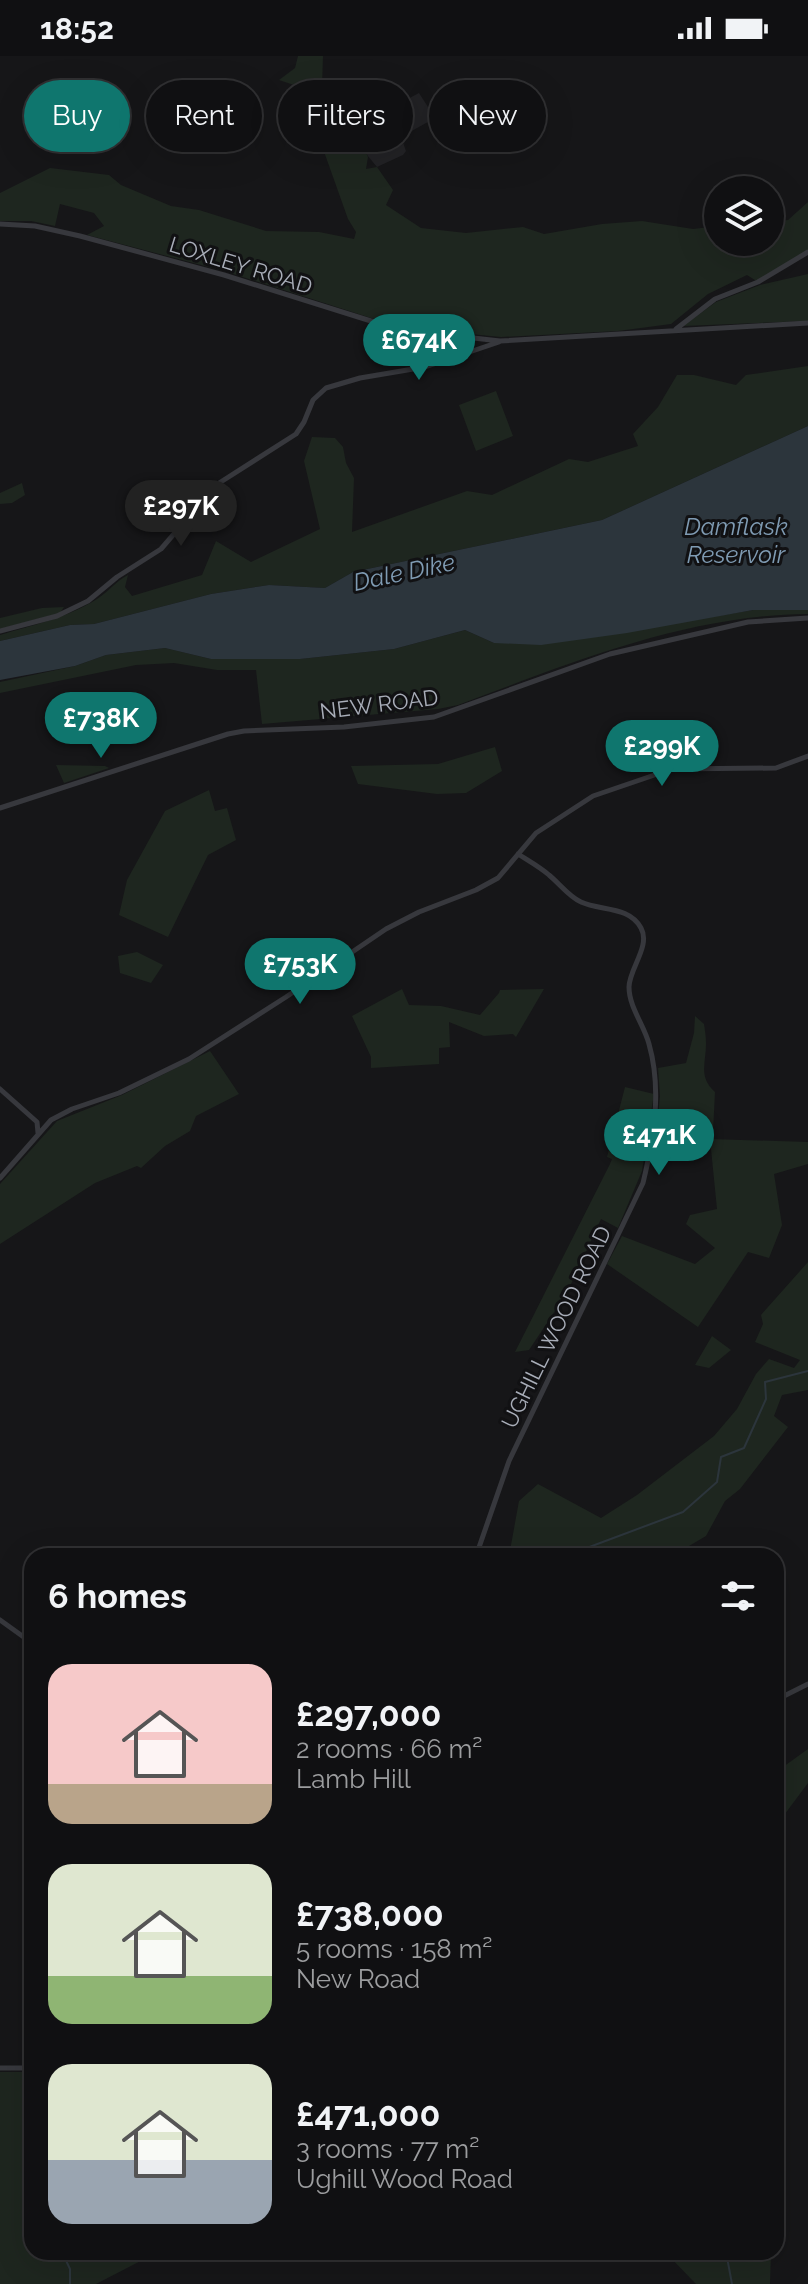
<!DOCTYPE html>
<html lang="en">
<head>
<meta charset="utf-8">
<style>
  body { margin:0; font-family:Raleway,sans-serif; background:#19191b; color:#f1f3f6; height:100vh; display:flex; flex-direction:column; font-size:30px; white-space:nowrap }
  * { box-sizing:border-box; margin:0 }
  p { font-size:26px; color:#9c9d9f }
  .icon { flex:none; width:44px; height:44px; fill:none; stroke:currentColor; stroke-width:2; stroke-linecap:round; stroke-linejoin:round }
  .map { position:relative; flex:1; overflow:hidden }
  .panel { position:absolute; left:24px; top:1492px; width:760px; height:712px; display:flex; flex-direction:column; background:#101012; border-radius:24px; box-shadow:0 8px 32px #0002,0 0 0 2px #303032 }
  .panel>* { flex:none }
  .hud { position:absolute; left:24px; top:24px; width:760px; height:72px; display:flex; gap:16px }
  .tools { position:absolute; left:704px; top:120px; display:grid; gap:16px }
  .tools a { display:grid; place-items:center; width:80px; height:80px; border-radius:50%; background:#101012; box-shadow:0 8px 32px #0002,0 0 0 2px #303032; font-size:40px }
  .price { position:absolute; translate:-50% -68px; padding:0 18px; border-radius:28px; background:#0f766e; color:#fff; font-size:26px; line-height:52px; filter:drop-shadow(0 2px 4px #0008) }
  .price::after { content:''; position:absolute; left:50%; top:48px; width:24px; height:18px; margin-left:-12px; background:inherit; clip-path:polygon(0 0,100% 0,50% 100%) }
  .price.on { background:#222; color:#fff }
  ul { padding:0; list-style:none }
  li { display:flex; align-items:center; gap:24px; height:200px; padding:0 24px }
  li span { display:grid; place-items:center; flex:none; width:224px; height:160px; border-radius:24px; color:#555 }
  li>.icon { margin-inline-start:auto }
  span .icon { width:96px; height:96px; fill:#fffc; stroke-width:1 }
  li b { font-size:34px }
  h2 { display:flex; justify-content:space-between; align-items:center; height:96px; padding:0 24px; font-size:34px }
  .pill { padding:0 28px; border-radius:36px; background:#101012; box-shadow:0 8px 32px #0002,0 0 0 2px #303032; font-size:28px; line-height:72px }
  .pill.on { background:#0f766e; color:#fff }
  .status { display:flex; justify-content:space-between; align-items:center; height:56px; padding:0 40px; background:#101012; direction:ltr }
  .status svg { height:22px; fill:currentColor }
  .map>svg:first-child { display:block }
  .built { fill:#222225 }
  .green { fill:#1e261f }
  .water { fill:#2c353c }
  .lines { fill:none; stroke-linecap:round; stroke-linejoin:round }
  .stream { stroke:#2c353c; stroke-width:2 }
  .minor { stroke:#37383d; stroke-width:5 }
  .labels { text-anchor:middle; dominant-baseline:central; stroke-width:6; stroke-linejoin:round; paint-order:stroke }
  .street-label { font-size:22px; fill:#a8adb8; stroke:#111113 }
  .water-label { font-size:24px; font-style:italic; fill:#7f9bb3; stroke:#111113 }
</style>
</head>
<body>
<div class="status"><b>18:52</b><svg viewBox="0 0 49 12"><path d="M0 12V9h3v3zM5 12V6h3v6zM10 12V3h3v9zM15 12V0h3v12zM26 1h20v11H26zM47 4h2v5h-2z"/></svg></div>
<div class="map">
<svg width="808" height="2228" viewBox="0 0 808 2228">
  <rect width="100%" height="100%" fill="#161618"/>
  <path class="built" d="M419,37L435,62L401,81L406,95L403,99L377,111L363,94L354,71Z"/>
  <path class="green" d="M298,0H323L322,31L338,39L351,63L368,101L366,113L377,111L393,134L386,149L421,172L466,177L523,171L544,178L602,168L642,165L693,173L718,170V186H770V166L788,164L808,146V196L758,226L747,219L708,238L671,268L618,275L501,281L428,274L371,262L224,215L87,179L104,170L94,157L60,148L55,170L31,165H0V137L50,112L109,119L121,129L171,150L199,154L266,175L319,176L354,183L356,176L348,163L322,90L295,38L297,30L279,24L295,12Z
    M808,218V265L683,270L716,246L760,229Z
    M808,310V370L602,464L353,516L325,532L269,529L211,538L94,568L70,569L0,585V579C33,569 67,562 97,543C108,536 116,525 128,519L125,531L132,540L202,519L216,485L251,506L320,473L304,405L312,381L335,382L343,391L346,407L354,422L352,476L467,435L492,439L569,403L588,406L638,390L633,378L658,351L677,319H694L736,329L746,319Z
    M496,335L513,380L476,395L459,349Z
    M22,427L25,439L12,447L0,448V437Z
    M64,551L60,557L0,573V562L42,552Z
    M753,554H808V558C687,559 570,607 458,649L438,653L262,668L256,614H217L174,607L136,609L0,637V626L75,610L106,599L165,592L211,603H300L394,593L465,574L494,587L693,564Z
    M495,691L502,715L466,737L437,738L358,728L351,710L438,708Z
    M56,709L105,710L109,712L64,727Z
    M209,734L215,755L227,752L236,784L208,799L168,881L119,859L127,824L165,755Z
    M137,896L163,909L151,927L120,917L118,900Z
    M402,933L409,949L441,950L480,959L499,937L500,934L544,933L516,981L513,978L484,980L449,966L450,991L439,992V1008L371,1012V1001L352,960Z
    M695,960L704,968C705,974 706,981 706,988C706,1007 698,1021 715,1036L713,1076L657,1071L660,1040L658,1012L686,1007L694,977Z
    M210,995L239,1038L196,1060L190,1075L165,1090L141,1112L137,1110L95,1127L0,1188V1128L57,1065L122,1039Z
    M625,1031L654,1038L642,1115L618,1172L601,1163L560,1252L555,1255L529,1294L515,1296L610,1108L612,1103L607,1101Z
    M710,1083L808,1086V1108L774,1118L782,1169L769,1202L748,1196L698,1271L607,1208L622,1180L695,1208L715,1192L686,1168L690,1159L717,1153Z
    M808,1206V1334L782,1339L774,1360L788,1371L740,1433L725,1445L706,1480L672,1500H509L519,1445L538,1428L601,1462L637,1439L714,1380L737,1353L756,1318L769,1303L794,1312L800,1304L755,1286L763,1268L761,1259Z
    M712,1280L731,1294L709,1312L695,1309Z
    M808,1693V1727L776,1770V1716Z
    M0,2016H32V2196H158L96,2228H0Z
    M665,2196H771L770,2228H696Z"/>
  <path class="water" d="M808,370V554H753L627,577L541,589L494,587L465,574L394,593L300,603H211L165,592L106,599L75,610L0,624V585L70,569L94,568L211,538L269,529L325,532L353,516L602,464Z"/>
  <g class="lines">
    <path class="stream" d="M585,1500L584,1493L683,1456L717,1426L721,1401L744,1392L766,1343L765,1326L808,1315
      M62,2196L70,2213V2228
      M726,2196L732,2228"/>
    <path class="minor" d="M0,168L35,170L80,180L224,219L371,265L438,278L500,285L808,267
      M676,273L715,243L758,226L808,196
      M0,575L57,560L88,545L117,521L161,493L216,429L296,378L304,366L313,344L326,332L360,322L425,311L499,286
      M0,752L228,678L244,675L344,671L434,661L610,598L748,566L808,562
      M0,1033L37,1066L38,1077
      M0,1122L51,1064L72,1053L119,1037L189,1003L286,941L386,873L419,856L476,834L498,822L536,777L593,740L672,713L776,712L808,700
      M476,1500L509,1405L643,1127C654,1081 662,1034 649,988C644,969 629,951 629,931C629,913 651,890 641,872C629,850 601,855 581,846C569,841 559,827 549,819C540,811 529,805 518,798
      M0,1564L32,1587
      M776,1644L808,1628
      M0,2012H32"/>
  </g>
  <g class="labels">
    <g class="street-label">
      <text transform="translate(241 209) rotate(17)">LOXLEY ROAD</text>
      <text transform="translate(379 648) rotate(-7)">NEW ROAD</text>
      <text transform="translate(556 1271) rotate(-64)">UGHILL WOOD ROAD</text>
    </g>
    <g class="water-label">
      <text x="736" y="470">Damflask<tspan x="736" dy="28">Reservoir</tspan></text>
      <text transform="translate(404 516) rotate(-12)">Dale Dike</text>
    </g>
  </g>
</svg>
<div class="tools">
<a><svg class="icon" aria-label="layers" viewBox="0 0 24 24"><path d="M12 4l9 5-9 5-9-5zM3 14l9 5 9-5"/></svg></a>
</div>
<b class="price" style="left:419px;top:326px">£674K</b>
<b class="price on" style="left:181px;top:492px">£297K</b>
<b class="price" style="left:101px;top:704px">£738K</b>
<b class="price" style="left:662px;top:732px">£299K</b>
<b class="price" style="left:300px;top:950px">£753K</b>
<b class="price" style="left:659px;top:1121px">£471K</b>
<div class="hud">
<a class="pill on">Buy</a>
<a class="pill">Rent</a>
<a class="pill">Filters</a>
<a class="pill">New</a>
</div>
<section class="panel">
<h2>6 homes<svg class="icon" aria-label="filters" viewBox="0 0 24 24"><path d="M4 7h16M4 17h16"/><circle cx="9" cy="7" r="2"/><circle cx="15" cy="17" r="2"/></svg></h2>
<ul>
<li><span style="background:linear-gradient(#f6c9c9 75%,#b9a48a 0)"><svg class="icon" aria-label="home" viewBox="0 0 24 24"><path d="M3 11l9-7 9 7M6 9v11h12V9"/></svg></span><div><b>£297,000</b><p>2 rooms · 66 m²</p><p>Lamb Hill</p></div></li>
<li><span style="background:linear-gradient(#dfe7d0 70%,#8fb573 0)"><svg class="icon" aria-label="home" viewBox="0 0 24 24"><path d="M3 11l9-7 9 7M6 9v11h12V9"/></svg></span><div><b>£738,000</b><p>5 rooms · 158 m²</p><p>New Road</p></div></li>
<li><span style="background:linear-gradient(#dfe7d0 60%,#9aa5b1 0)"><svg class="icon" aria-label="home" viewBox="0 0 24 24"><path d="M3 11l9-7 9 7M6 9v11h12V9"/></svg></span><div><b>£471,000</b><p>3 rooms · 77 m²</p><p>Ughill Wood Road</p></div></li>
</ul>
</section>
</div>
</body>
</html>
